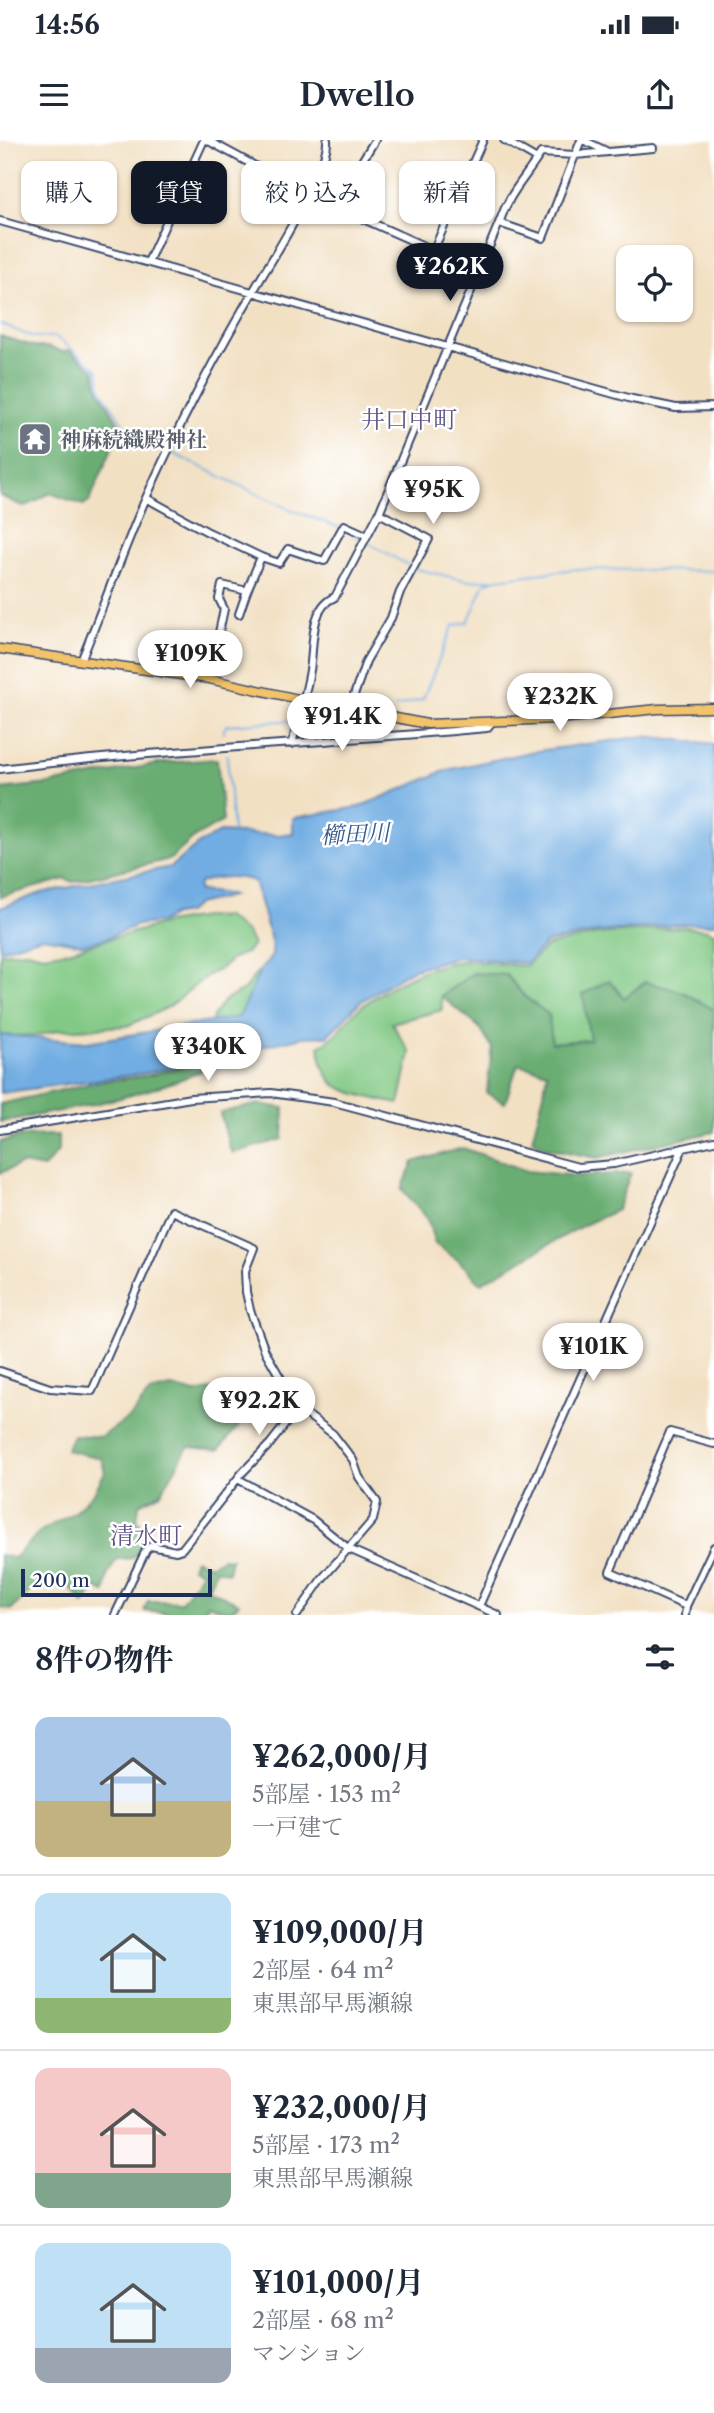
<!DOCTYPE html>
<html lang="ja">
<head>
<meta charset="utf-8">
<style>
  body { margin:0; font-family:"Libre Caslon Text","Noto Serif JP",serif; background:#f2f2f3; color:#1f2937; height:100vh; display:flex; flex-direction:column; font-size:26px; white-space:nowrap }
  * { box-sizing:border-box; margin:0 }
  p { font-size:23px; color:#747a83 }
  .icon { flex:none; width:38px; height:38px; fill:none; stroke:currentColor; stroke-width:2; stroke-linecap:round; stroke-linejoin:round }
  .map { position:relative; height:1475px; overflow:hidden }
  .sheet { display:flex; flex-direction:column; background:#fff; flex:1 }
  .sheet>* { flex:none }
  .banner { position:absolute; left:21px; top:21px; width:672px; height:63px; display:flex; gap:14px }
  .controls { position:absolute; left:616px; top:105px; display:grid; gap:14px }
  .controls a { display:grid; place-items:center; width:77px; height:77px; border-radius:14px; background:#fff; box-shadow:0 2px 5px #0004; font-size:35px }
  .scale { position:absolute; left:21px; bottom:18px; width:191px; box-sizing:border-box; padding-left:7px; border:4px solid #1b2f5e; border-top:0; font-size:19px; line-height:24px; white-space:nowrap; color:#1b2f5e; -webkit-text-stroke:5px #fff; paint-order:stroke }
  .price { position:absolute; translate:-50% -60px; padding:0 16px; border-radius:24px; background:#fff; color:#222; font-size:23px; line-height:46px; filter:drop-shadow(0 2px 4px #0008) }
  .price::after { content:''; position:absolute; left:50%; top:42px; width:21px; height:16px; margin-left:-10px; background:inherit; clip-path:polygon(0 0,100% 0,50% 100%) }
  .price.current { background:#111827; color:#fff }
  ul { padding:0; list-style:none }
  li { display:flex; align-items:center; gap:21px; height:175px; padding:0 35px }
  li+li { border-top:2px solid #e0e1e3 }
  li span { display:grid; place-items:center; flex:none; width:196px; height:140px; border-radius:14px; color:#555 }
  li>.icon { margin-inline-start:auto }
  span .icon { width:84px; height:84px; fill:#fffc; stroke-width:1 }
  li b { font-size:30px }
  h2 { display:flex; justify-content:space-between; align-items:center; height:84px; padding:0 35px; font-size:30px }
  .chip { padding:0 24px; border-radius:14px; background:#fff; box-shadow:0 2px 5px #0004; font-size:24px; line-height:63px }
  .chip.current { background:#111827; color:#fff }
  .status { display:flex; justify-content:space-between; align-items:center; height:49px; padding:0 35px; background:#fff; direction:ltr }
  .status svg { height:19px; fill:currentColor }
  header { display:flex; justify-content:space-between; align-items:center; height:91px; padding:0 35px; background:#fff; font-size:32px; font-weight:600 }
  .map>svg:first-child { display:block }
  .green { fill:#82c985; stroke:#4e7c72; stroke-width:2 }
  .forest { fill:#69ad72; stroke:#426e68; stroke-width:2 }
  .water { fill:#71ade2; stroke:#466ea0; stroke-width:2 }
  .lines { fill:none; stroke-linecap:round; stroke-linejoin:round }
  .stream { stroke:#71ade2; stroke-width:2 }
  .minor-casing { stroke:#3b4a6d; stroke-width:10 }
  .major-casing { stroke:#3b4a6d; stroke-width:11 }
  .minor { stroke:#fff; stroke-width:6 }
  .major { stroke:#f2c36a; stroke-width:8 }
  .labels { text-anchor:middle; dominant-baseline:central; stroke-width:5; stroke-linejoin:round; paint-order:stroke }
  .worship-label { font-size:21px; font-weight:bold; fill:#5b616d; stroke:#fff; text-anchor:start }
  .water-label { font-size:23px; font-style:italic; fill:#395b8c; stroke:#fff }
  .quarter-label { font-size:24px; fill:#5f5586; stroke:#fff }
</style>
</head>
<body>
<div class="status"><b>14:56</b><svg viewBox="0 0 49 12"><path d="M0 12V9h3v3zM5 12V6h3v6zM10 12V3h3v9zM15 12V0h3v12zM26 1h20v11H26zM47 4h2v5h-2z"/></svg></div>
<header><svg class="icon" aria-label="menu" viewBox="0 0 24 24"><path d="M4 6h16M4 12h16M4 18h16"/></svg>Dwello<svg class="icon" aria-label="share" viewBox="0 0 24 24"><path d="M12 15V3M7 8l5-5 5 5M5 13v7h14v-7"/></svg></header>
<div class="map">
<svg width="714" height="1475" viewBox="0 0 714 1475">
  <rect width="100%" height="100%" fill="#fff"/>
  <filter id="ink" filterUnits="userSpaceOnUse"><feTurbulence type="fractalNoise" baseFrequency=".0143" numOctaves="2"/><feDisplacementMap in="SourceGraphic" scale="14" xChannelSelector="R" yChannelSelector="G"/><feConvolveMatrix kernelMatrix="1 2 1 2 8 2 1 2 1" color-interpolation-filters="sRGB"/></filter>
  <filter id="wash" filterUnits="userSpaceOnUse"><feTurbulence type="fractalNoise" baseFrequency=".00686" numOctaves="4" result="noise"/><feDisplacementMap in="SourceGraphic" scale="28" xChannelSelector="R" yChannelSelector="G"/><feGaussianBlur stdDeviation="1.57" result="paint"/><feColorMatrix in="noise" values="0 0 0 0 0 0 0 0 0 0 0 0 0 0 0 0 0 1.4 0 .05"/><feComposite in="paint" operator="in"/></filter>
  <g filter="url(#wash)">
    <rect width="100%" height="100%" fill="#f2e0c3"/>
    <path class="green" d="M401,109L447,124L446,137L426,133L424,134L394,124Z
      M203,777H226L247,793L253,805L246,813L233,818L219,830L209,834L169,867L127,886L58,890L39,895L0,896V813L27,811L43,815L68,811L166,783Z
      M685,787L707,790L714,793V870L683,852L590,900L551,903L549,875L524,856L506,835L441,856L442,870L392,883L410,913L399,964C384,961 341,953 332,942C323,931 321,920 319,906C337,898 346,878 362,866C389,846 422,828 455,822C475,819 505,825 526,826L547,806L598,794Z
      M273,829L271,872L214,884L212,878L224,861L245,849L257,832Z"/>
    <path class="forest" d="M0,196L37,207H48L63,212L69,210L95,231L98,248L121,287L89,362L83,365L50,353L25,367L0,356Z
      M217,619L223,681L195,697L170,719L73,742L65,739L0,757V669H2L0,649L49,644L163,623Z
      M473,833L506,835L524,856L549,875L552,903L590,900L583,854L609,840L624,858L645,842L683,852L714,870V992L597,1018L544,1007L532,999L544,953L547,932L518,924L505,963L487,953L492,908L479,887L441,856Z
      M200,922L218,923C152,956 73,969 0,982V964L97,942L147,936Z
      M259,964L284,968L283,999L233,1013L230,1009L220,973Z
      M58,995V1011L44,1028L22,1024L0,1033V1002L21,996Z
      M463,1008L527,1031L578,1036L631,1033L617,1070L582,1086L481,1143L459,1121L435,1104L427,1078L402,1049L413,1022Z
      M171,1247L196,1253L214,1249L232,1259L248,1274L219,1310L188,1307L161,1353L139,1364L137,1381L148,1391L133,1418L117,1419L108,1434L105,1452L95,1448L84,1464L69,1446L60,1439L37,1444L11,1470L0,1468V1415L14,1418L41,1391L73,1373L94,1353L105,1332L101,1318L66,1310L73,1295L101,1297L131,1276L150,1252Z
      M222,1418L231,1419L228,1433L216,1429L208,1449L239,1463L230,1472L208,1464L201,1475H170V1473L144,1471L148,1461L181,1462L202,1432L192,1427L195,1419L210,1425Z"/>
    <path class="water" d="M645,596L714,604V784H685L597,792L546,803L526,823L457,817L411,830L360,862L327,896L303,897L146,933L0,953V895L87,902L239,877L261,829L272,816V804L254,741C235,735 218,735 199,743L198,750C210,754 220,750 232,756L197,764L187,773L174,775L161,782L137,785L107,798L83,804L42,797L0,810V768L41,753L170,727L199,704L220,692L278,695L293,693V678L359,667L447,630L530,612Z"/>
    <g class="lines">
      <path class="stream" d="M0,184L33,197H56L98,230L100,247L124,285L165,309
        M170,312L287,368L340,388
        M345,390L362,399
        M367,402L411,427
        M416,429L469,441L497,439
        M395,567L423,559L453,486L468,482L485,443L497,439L576,429L714,431
        M224,593V589L227,585L351,576
        M227,615L233,692"/>
    </g>
  </g>
  <g filter="url(#ink)">
    <g class="lines">
      <g class="minor-casing">
        <path id="minor" d="M207,0L307,54L478,130
          M504,0L537,19L541,13L575,15L653,8
          M583,0L606,11
          M334,66L375,0
          M0,81L632,259L676,268L714,267
          M499,83C509,54 521,43 537,19
          M433,111L483,0
          M148,122L204,0
          M146,358L206,391L261,417
          M239,474L247,451
          M81,521C103,467 123,411 146,358C180,282 219,209 261,138C277,112 329,26 327,0
          M209,539L224,469L219,459L222,445L247,451L261,417L279,423L288,409L324,421L344,385L366,395
          M350,567L366,521L391,478L400,452L428,401L429,399L379,373
          M292,604C298,580 306,554 310,530C314,508 309,467 335,457L379,373L499,83L543,98L581,0
          M0,629C162,609 325,603 487,588L492,582
          M0,990L191,958L271,953L334,962L578,1027L614,1024L714,1001
          M0,1231L50,1248L92,1251L171,1071L254,1108L245,1131L246,1152L250,1170L265,1211L298,1268L333,1294L353,1320L359,1337L377,1362L373,1380L321,1440L297,1475
          M238,1339L313,1380L349,1409L498,1475
          M479,1466L683,1008
          M686,1466L610,1432L670,1292L714,1304
          M115,1475L146,1410L151,1406L176,1411L182,1409L242,1333L270,1304L298,1268
          M685,1475L686,1466L714,1407"/>
      </g>
      <g class="major-casing">
        <path id="major" d="M0,509L209,539L303,560L427,584L558,579L658,569L714,568"/>
      </g>
      <use href="#minor" class="minor"/>
      <use href="#major" class="major"/>
    </g>
  </g>
  <defs>
    <g id="temple-square" transform="scale(1.75)"><rect x="-9" y="-9" width="18" height="18" rx="4" fill="#6b7280" stroke="#fff"/><path d="M0-6L5-2H3V0L6.5 2.5H4V6H1.5V3h-3V6H-4V2.5H-6.5L-3 0V-2H-5Z" fill="#fff"/></g>
  </defs>
  <g fill-rule="evenodd">
    <use href="#temple-square" x="35" y="299"/>
  </g>
  <g class="labels">
    <g class="worship-label">
      <text x="60" y="299">神麻続織殿神社</text>
    </g>
    <g class="water-label">
      <text transform="translate(355 694) rotate(-3)">櫛田川</text>
    </g>
    <g class="quarter-label">
      <text x="409" y="279">井口中町</text>
      <text x="146" y="1395">清水町</text>
    </g>
  </g>
</svg>
<div class="controls">
<a><svg class="icon" aria-label="locate" viewBox="0 0 24 24"><circle cx="12" cy="12" r="6"/><path d="M12 2v4M12 18v4M2 12h4M18 12h4"/></svg></a>
</div>
<div class="scale">200 m</div>
<b class="price current" style="left:450px;top:163px">¥262K</b>
<b class="price" style="left:433px;top:386px">¥95K</b>
<b class="price" style="left:190px;top:550px">¥109K</b>
<b class="price" style="left:560px;top:593px">¥232K</b>
<b class="price" style="left:342px;top:613px">¥91.4K</b>
<b class="price" style="left:208px;top:943px">¥340K</b>
<b class="price" style="left:593px;top:1243px">¥101K</b>
<b class="price" style="left:259px;top:1297px">¥92.2K</b>
<div class="banner">
<a class="chip">購入</a>
<a class="chip current">賃貸</a>
<a class="chip">絞り込み</a>
<a class="chip">新着</a>
</div>
</div>
<section class="sheet">
<h2>8件の物件<svg class="icon" aria-label="filters" viewBox="0 0 24 24"><path d="M4 7h16M4 17h16"/><circle cx="9" cy="7" r="2"/><circle cx="15" cy="17" r="2"/></svg></h2>
<ul>
<li><span style="background:linear-gradient(#a9c7e8 60%,#c2b280 0)"><svg class="icon" aria-label="home" viewBox="0 0 24 24"><path d="M3 11l9-7 9 7M6 9v11h12V9"/></svg></span><div><b>¥262,000/月</b><p>5部屋 · 153 m²</p><p>一戸建て</p></div></li>
<li><span style="background:linear-gradient(#bfe0f5 75%,#8fb573 0)"><svg class="icon" aria-label="home" viewBox="0 0 24 24"><path d="M3 11l9-7 9 7M6 9v11h12V9"/></svg></span><div><b>¥109,000/月</b><p>2部屋 · 64 m²</p><p>東黒部早馬瀬線</p></div></li>
<li><span style="background:linear-gradient(#f6c9c9 75%,#7fa58c 0)"><svg class="icon" aria-label="home" viewBox="0 0 24 24"><path d="M3 11l9-7 9 7M6 9v11h12V9"/></svg></span><div><b>¥232,000/月</b><p>5部屋 · 173 m²</p><p>東黒部早馬瀬線</p></div></li>
<li><span style="background:linear-gradient(#bfe0f5 75%,#9aa5b1 0)"><svg class="icon" aria-label="home" viewBox="0 0 24 24"><path d="M3 11l9-7 9 7M6 9v11h12V9"/></svg></span><div><b>¥101,000/月</b><p>2部屋 · 68 m²</p><p>マンション</p></div></li>
</ul>
</section>
</body>
</html>
